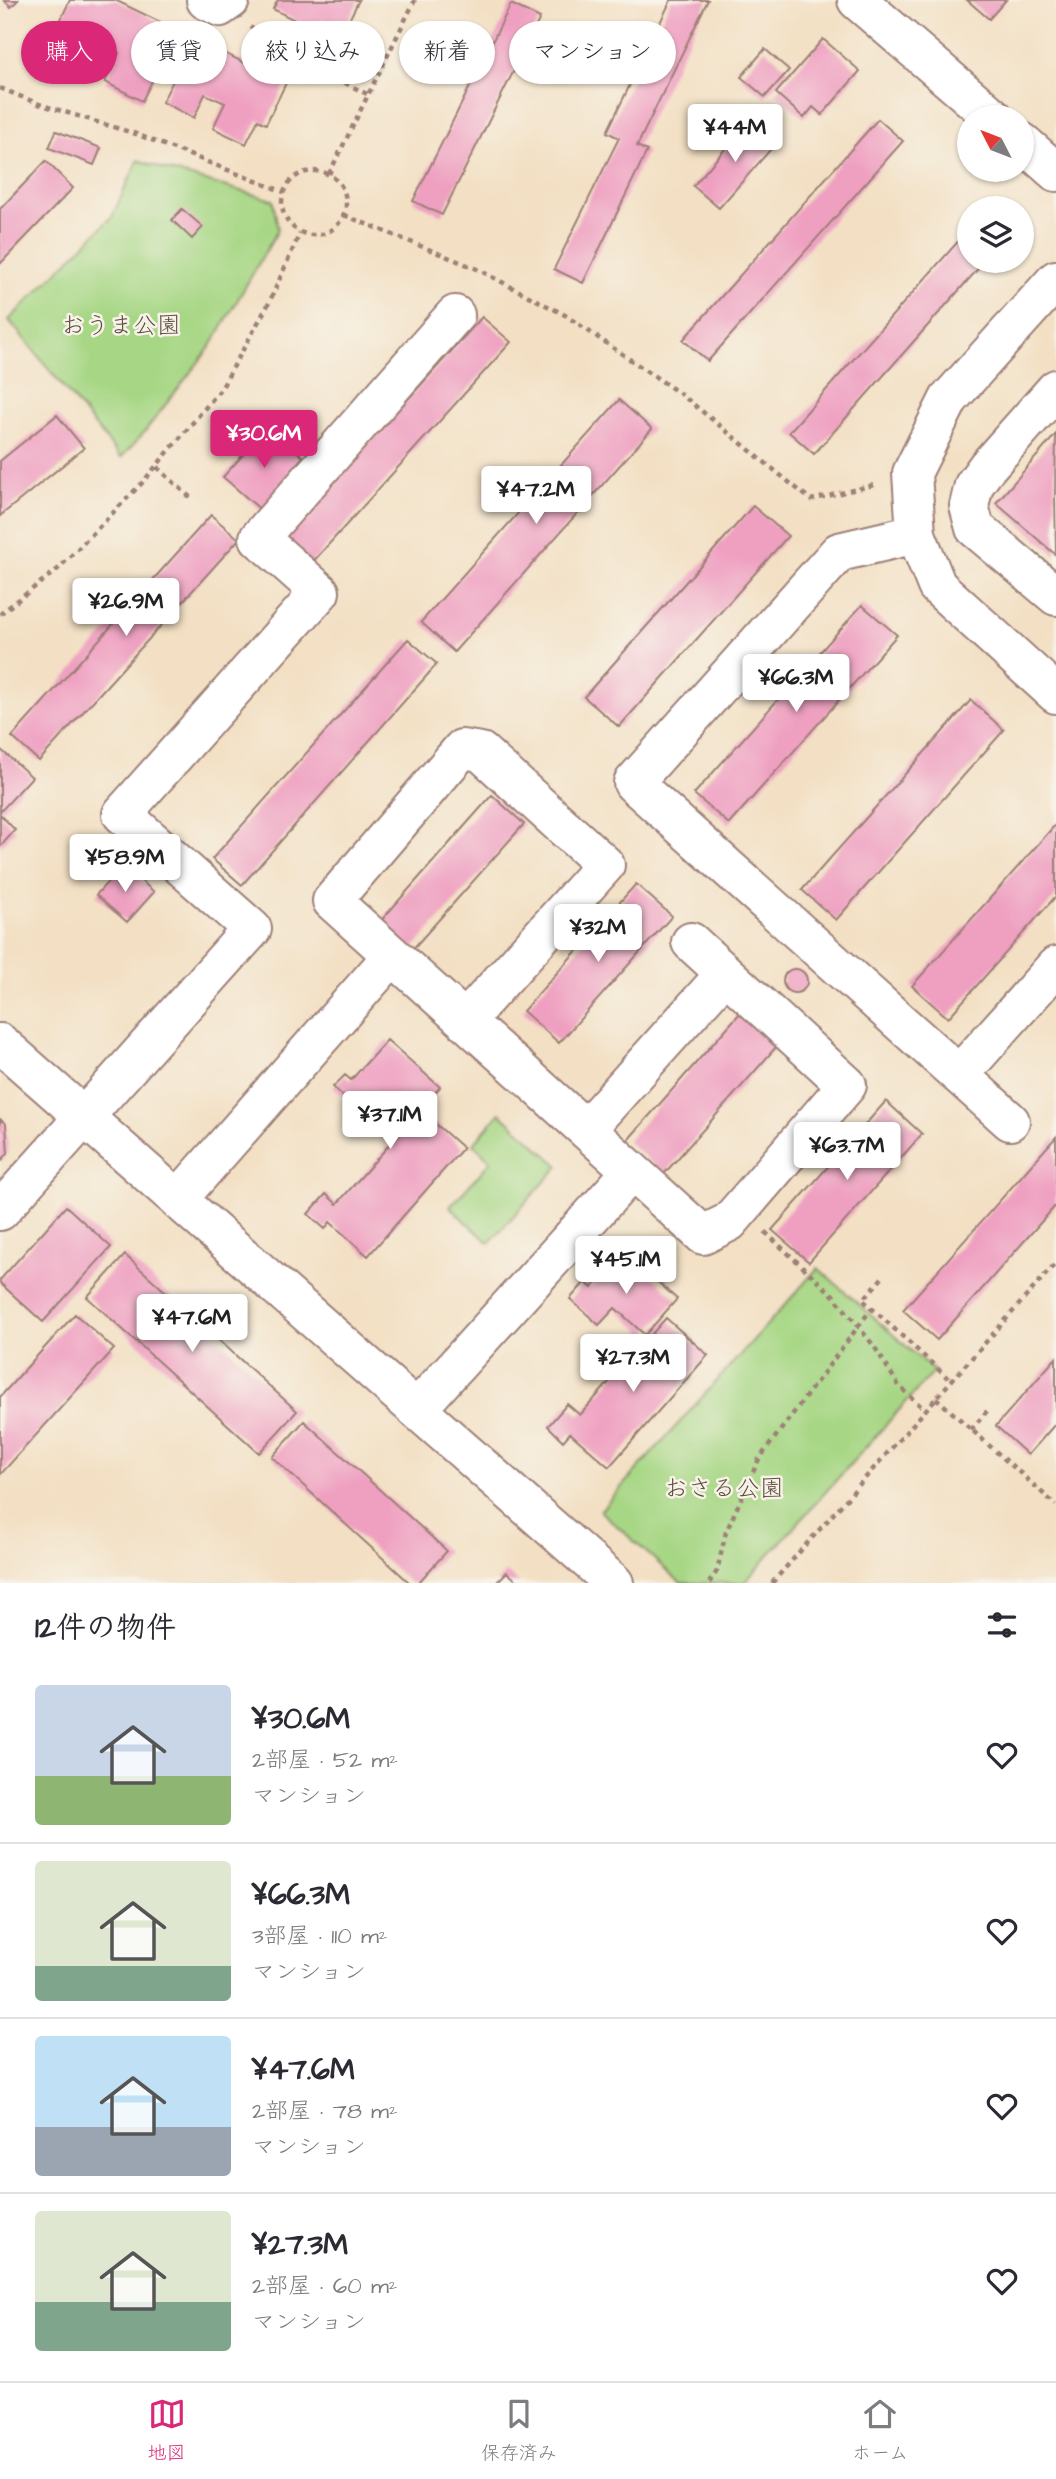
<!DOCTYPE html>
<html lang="ja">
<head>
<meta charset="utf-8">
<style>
  body { margin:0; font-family:"Architects Daughter","Klee One",sans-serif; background:#f7f7f7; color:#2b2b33; height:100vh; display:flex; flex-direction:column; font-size:26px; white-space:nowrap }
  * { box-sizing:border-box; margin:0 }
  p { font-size:23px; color:#7c7c81 }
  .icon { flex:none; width:38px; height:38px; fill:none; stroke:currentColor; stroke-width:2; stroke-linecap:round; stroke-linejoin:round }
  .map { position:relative; height:1583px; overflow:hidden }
  .panel { display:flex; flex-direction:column; background:#fff; flex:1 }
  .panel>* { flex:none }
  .banner { position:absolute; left:21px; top:21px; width:700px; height:63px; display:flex; gap:14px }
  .needle { width:46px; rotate:312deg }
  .controls { position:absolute; left:957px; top:105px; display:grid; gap:14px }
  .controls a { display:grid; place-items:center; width:77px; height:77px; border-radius:50%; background:#fff; box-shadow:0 2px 5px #0004; font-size:35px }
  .price { position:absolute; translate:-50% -60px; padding:0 16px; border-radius:7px; background:#fff; color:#222; font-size:23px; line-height:46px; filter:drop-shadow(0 2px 4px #0008) }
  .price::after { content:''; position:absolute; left:50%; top:42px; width:21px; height:16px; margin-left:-10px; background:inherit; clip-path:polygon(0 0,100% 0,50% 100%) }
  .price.current { background:#db2777; color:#fff }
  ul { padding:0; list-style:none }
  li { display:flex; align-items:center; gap:21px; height:175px; padding:0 35px }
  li+li { border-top:2px solid #e1e1e2 }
  li span { display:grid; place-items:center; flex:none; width:196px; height:140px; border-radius:7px; color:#555 }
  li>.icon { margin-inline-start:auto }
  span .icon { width:84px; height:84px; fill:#fffc; stroke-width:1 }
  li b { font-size:30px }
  h2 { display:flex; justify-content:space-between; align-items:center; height:84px; padding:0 35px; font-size:30px }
  .pill { padding:0 24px; border-radius:32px; background:#fff; box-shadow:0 2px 5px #0004; font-size:24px; line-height:63px }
  .pill.current { background:#db2777; color:#fff }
  .menu { display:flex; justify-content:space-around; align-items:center; height:98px; border-top:2px solid #e1e1e2; background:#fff; font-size:19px; color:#7c7c81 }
  .menu a { display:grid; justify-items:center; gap:4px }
  .menu .current { color:#db2777 }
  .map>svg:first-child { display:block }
  .green { fill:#a7d785; stroke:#787b58; stroke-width:2 }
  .building { fill:#efa0c1 }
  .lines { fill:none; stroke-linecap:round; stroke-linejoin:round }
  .minor-casing { stroke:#9e8078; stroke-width:42 }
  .path { stroke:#9e8078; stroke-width:4.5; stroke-dasharray:5 5; stroke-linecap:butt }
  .minor { stroke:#fff; stroke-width:38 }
  .labels { text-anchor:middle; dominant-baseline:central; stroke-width:5; stroke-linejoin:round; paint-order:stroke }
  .park-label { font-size:24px; fill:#614d42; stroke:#f7f3e8 }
</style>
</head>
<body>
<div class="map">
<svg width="1056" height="1583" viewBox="0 0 1056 1583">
  <rect width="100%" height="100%" fill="#f7f3e8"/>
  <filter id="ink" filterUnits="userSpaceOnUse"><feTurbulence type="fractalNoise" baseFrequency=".0143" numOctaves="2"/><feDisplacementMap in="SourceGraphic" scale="14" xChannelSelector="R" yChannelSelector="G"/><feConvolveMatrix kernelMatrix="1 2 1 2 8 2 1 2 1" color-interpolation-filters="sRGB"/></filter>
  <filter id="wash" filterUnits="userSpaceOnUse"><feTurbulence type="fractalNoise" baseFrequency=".00686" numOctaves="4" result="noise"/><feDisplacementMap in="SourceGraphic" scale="28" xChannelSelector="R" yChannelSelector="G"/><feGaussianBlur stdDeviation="1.57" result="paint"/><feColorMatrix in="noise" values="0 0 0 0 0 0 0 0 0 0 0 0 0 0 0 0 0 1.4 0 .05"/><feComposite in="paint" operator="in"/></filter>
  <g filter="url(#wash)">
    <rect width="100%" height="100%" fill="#f3e0c4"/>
    <path class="green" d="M138,160L163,169L273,200L278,230L211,346L142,435L121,458L9,320L112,217Z
      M500,1113L559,1166L489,1243L450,1207L491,1161L473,1144Z
      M818,1268L934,1371L744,1583H681L600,1511Z"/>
    <g id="blocks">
      <path class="building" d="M4,0H18L11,7Z
        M70,0H115L286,83L266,124L258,120L246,144L213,128L225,103L205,94L194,118L162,102L174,79L157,71L142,101L105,82L119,53L108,47L93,77L55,58L69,28L59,23Z
        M278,0H359L344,30L322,19L316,31L273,9Z
        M671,0H708L637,146L647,151L583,283L554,269L619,138L607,132Z
        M967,0H1006L989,19Z
        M511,4L540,18L442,215L413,201Z
        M823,39L860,71L822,115L813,107L804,118L776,93Z
        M765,49L789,70L765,97L741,77Z
        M751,119L777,142L719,208L693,186Z
        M878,119L903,141L708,361L683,340Z
        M56,131L101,148L94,165L49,148Z
        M46,161L73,188L0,264V209Z
        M182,209L203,227L192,239L172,220Z
        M970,228V261H985L814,454L789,432Z
        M482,317L511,342L310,565L282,539Z
        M619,400L652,429L454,652L421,622Z
        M57,415L84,448L0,516V461Z
        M273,430L303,457L292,469L296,473L262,511L223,477L258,438L262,442Z
        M1056,434L1055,494L1056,555L996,503Z
        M753,506L788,536L619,727L584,697Z
        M211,515L239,539L39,761L12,737Z
        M862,605L897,635L729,824L694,794Z
        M408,639L437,664L242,885L212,859Z
        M971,700L1004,730L836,920L802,890Z
        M0,749L32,777L0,812Z
        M492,795L524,824L411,951L379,923Z
        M0,814L15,830L0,847Z
        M1056,824V896L948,1018L912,986Z
        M123,865L154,892L127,922L96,895Z
        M636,884L672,916L559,1043L523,1011Z
        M783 981a12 12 0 1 1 24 0a12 12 0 1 1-24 0Z
        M740,1013L777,1046L664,1174L627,1141Z
        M387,1040L440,1087L420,1110L463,1148L368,1256L330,1222L325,1229L308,1214L326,1194L337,1204L405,1127L372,1098L360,1111L333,1087L345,1075L351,1080Z
        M886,1101L922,1134L809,1262L772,1230Z
        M0,1119L6,1124L8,1153L0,1162Z
        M1056,1137V1205L937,1340L903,1310Z
        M66,1206L111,1247L43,1322L0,1283V1280Z
        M624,1252L677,1299L645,1335L615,1308L599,1325L570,1299L585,1282L592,1288Z
        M125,1255L297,1411L259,1453L87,1297Z
        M75,1314L114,1349L0,1475V1397Z
        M666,1318L708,1355L609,1467L570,1433L563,1441L548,1426L567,1404L580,1415Z
        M1056,1358V1423L1028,1455L996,1426Z
        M304,1421L447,1551L418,1583H410L272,1457Z
        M507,1572L519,1583H496Z"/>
    </g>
  </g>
  <g filter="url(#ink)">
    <use href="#blocks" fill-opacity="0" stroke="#9e8078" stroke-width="2"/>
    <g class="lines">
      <g class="minor-casing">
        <path id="minor" d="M206,0L220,7L230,0
          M857,0L993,117
          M1022,142L1056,172
          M1056,280L949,399L912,473L916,534L937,586L1056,694
          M1056,389L987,467L974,485L969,506L975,528L1056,596
          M916,534L839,552L633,783L959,1075L1056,966
          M465,1021L605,865L481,752L462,749L332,901L703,1235L729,1222L847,1085L691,942
          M0,1043L614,1583
          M959,1075L1010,1121
          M586,1129L725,974
          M179,1198L392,956
          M0,1211L252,929L122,814L320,592L259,538L455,315
          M417,1409L632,1171"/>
      </g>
      <path class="path" d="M250,27L298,59L369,95
        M0,88L39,104L136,134L284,192
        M282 203a32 32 0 1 1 64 0a32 32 0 1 1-64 0Z
        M329,174L415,0
        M344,215L475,268L565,315L682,395L811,500L878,484
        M157,467L192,499
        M0,614L58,569L142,483L221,389L269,303L300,233
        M765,1232L833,1295L874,1346L899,1386L925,1410
        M882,1278L863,1300L951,1381
        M936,1398L1056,1505
        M971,1430L987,1411
        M709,1583L717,1571L726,1532L759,1459L872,1308
        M772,1583L1056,1263"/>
      <use href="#minor" class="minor"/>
    </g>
  </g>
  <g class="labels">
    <g class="park-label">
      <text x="121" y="326">おうま公園</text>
      <text x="724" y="1489">おさる公園</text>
    </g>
  </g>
</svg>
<div class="controls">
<a><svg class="needle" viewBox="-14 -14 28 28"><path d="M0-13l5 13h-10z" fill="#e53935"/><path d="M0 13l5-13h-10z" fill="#7c7c81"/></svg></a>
<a><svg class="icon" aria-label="layers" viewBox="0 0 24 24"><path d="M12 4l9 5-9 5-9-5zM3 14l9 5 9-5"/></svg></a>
</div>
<b class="price" style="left:735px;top:164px">¥44M</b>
<b class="price current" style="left:264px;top:470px">¥30.6M</b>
<b class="price" style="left:536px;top:526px">¥47.2M</b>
<b class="price" style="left:126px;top:638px">¥26.9M</b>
<b class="price" style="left:796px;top:714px">¥66.3M</b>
<b class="price" style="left:125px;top:894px">¥58.9M</b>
<b class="price" style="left:598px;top:964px">¥32M</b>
<b class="price" style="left:390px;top:1151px">¥37.1M</b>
<b class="price" style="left:847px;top:1182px">¥63.7M</b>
<b class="price" style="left:626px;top:1296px">¥45.1M</b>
<b class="price" style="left:192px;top:1354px">¥47.6M</b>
<b class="price" style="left:633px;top:1394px">¥27.3M</b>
<div class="banner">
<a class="pill current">購入</a>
<a class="pill">賃貸</a>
<a class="pill">絞り込み</a>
<a class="pill">新着</a>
<a class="pill">マンション</a>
</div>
</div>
<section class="panel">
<h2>12件の物件<svg class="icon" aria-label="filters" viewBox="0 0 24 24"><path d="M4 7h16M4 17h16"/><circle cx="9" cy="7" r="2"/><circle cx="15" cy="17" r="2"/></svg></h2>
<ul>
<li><span style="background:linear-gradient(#c9d6e8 65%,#8fb573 0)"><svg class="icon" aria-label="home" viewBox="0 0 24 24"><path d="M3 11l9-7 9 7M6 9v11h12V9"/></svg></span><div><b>¥30.6M</b><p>2部屋 · 52 m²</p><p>マンション</p></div><svg class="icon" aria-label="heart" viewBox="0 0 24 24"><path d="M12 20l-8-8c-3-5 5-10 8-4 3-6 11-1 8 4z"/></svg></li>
<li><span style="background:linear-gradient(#dfe7d0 75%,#7fa58c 0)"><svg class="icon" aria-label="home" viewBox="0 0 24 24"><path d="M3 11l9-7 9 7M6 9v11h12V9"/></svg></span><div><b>¥66.3M</b><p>3部屋 · 110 m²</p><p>マンション</p></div><svg class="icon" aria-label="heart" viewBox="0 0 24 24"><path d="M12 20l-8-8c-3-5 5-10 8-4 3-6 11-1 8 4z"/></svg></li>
<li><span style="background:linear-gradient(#bfe0f5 65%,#9aa5b1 0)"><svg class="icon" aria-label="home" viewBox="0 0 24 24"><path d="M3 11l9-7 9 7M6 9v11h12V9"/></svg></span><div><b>¥47.6M</b><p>2部屋 · 78 m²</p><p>マンション</p></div><svg class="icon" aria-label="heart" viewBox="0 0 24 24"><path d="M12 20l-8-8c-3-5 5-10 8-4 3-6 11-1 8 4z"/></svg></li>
<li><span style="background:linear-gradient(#dfe7d0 65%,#7fa58c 0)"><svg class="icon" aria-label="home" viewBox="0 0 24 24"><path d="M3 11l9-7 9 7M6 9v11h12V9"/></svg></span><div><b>¥27.3M</b><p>2部屋 · 60 m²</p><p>マンション</p></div><svg class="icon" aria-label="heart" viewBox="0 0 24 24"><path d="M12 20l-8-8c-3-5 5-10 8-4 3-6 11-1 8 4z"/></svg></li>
</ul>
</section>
<nav class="menu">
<a class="current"><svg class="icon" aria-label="map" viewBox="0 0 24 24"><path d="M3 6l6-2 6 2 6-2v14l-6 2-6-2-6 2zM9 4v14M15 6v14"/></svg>地図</a>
<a><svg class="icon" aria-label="saved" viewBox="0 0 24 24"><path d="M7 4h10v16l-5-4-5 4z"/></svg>保存済み</a>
<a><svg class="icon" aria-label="home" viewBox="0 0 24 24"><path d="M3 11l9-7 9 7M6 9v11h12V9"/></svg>ホーム</a>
</nav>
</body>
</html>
